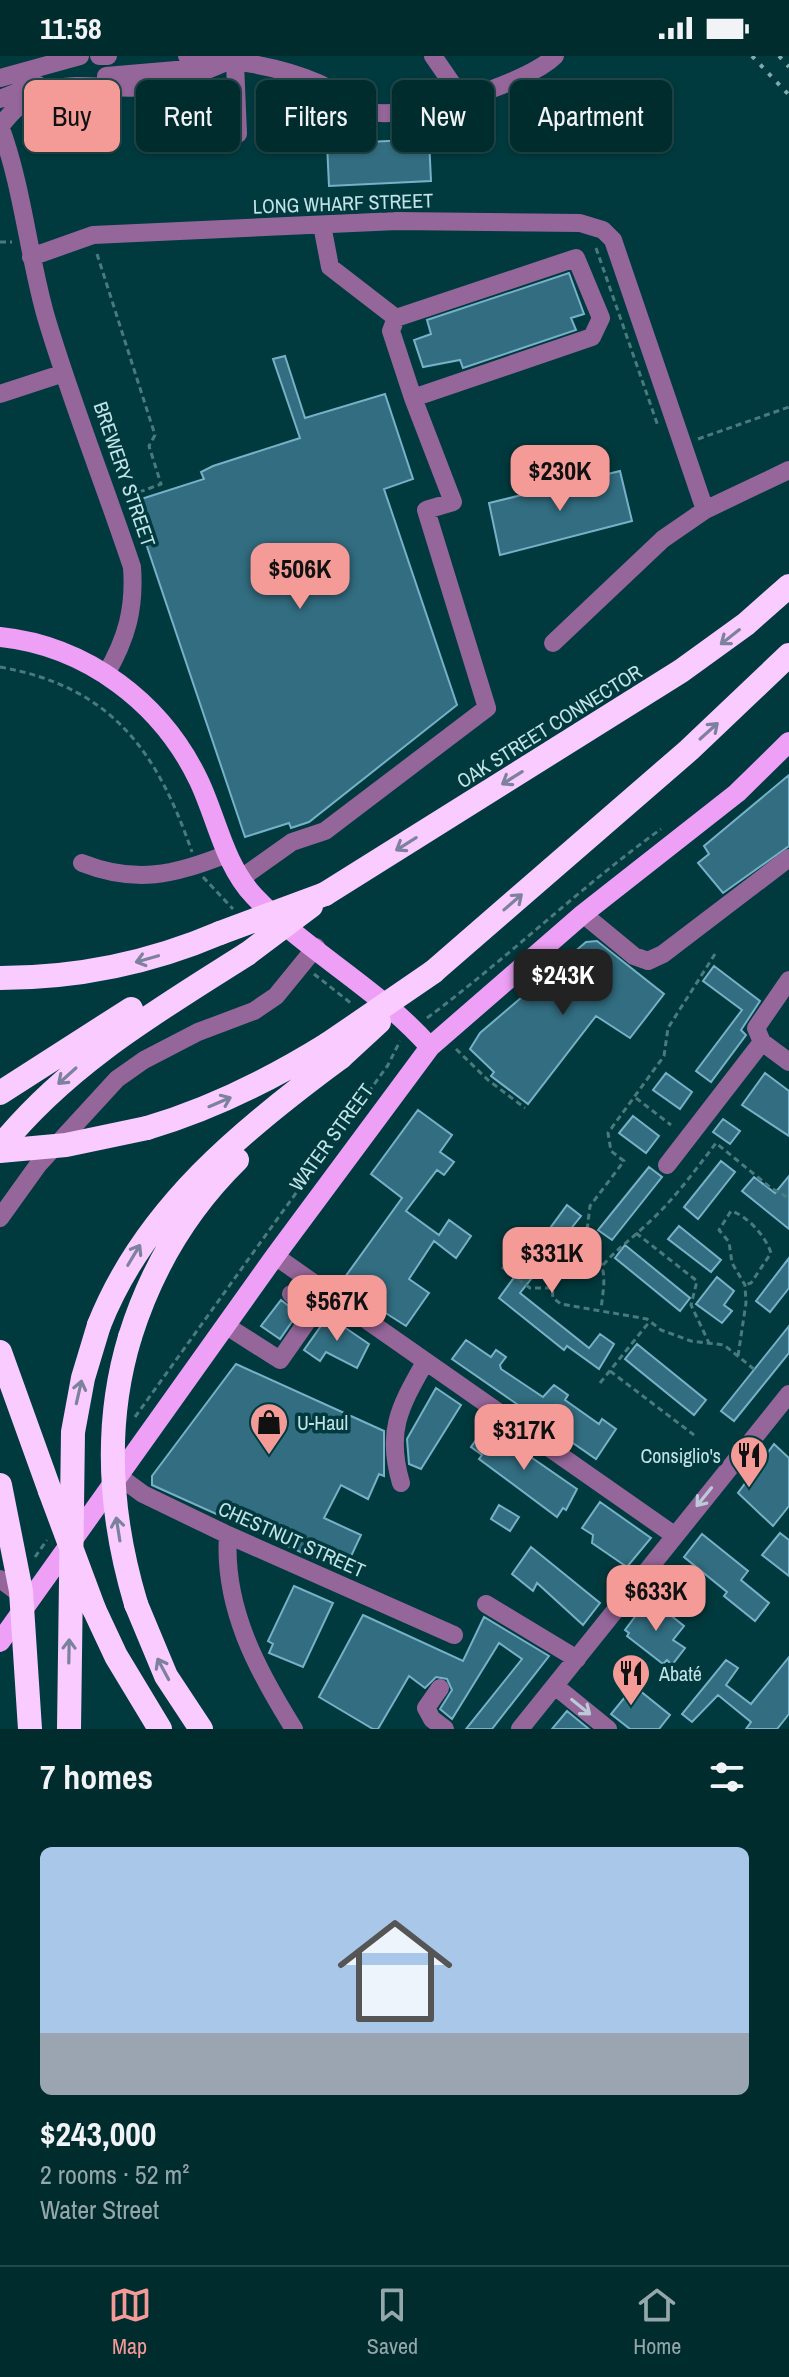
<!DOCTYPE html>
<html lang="en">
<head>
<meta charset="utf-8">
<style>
  body { margin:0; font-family:"Archivo Narrow",sans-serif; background:#0e383a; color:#f1f3f6; height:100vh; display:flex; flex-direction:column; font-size:30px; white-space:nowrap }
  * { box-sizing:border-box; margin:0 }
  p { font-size:26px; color:#95a7aa }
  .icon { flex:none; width:44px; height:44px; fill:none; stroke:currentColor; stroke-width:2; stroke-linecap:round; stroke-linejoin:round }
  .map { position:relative; height:1673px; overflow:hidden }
  .drawer { display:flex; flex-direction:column; background:#002c2e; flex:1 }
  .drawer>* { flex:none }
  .guide { position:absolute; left:24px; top:24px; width:742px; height:72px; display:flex; gap:16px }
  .price { position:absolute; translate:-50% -68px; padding:0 18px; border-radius:16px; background:#f59b97; color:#111; font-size:26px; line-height:52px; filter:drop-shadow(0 2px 4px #0008) }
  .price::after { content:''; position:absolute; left:50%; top:48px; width:24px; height:18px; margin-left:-12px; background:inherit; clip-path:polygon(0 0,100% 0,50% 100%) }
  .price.selected { background:#222; color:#fff }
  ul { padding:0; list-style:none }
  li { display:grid; align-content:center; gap:16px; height:424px; padding:0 40px }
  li+li { border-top:2px solid #22484a }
  li span { display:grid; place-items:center; height:248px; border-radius:12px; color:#555 }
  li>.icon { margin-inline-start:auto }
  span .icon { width:144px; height:144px; fill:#fffc; stroke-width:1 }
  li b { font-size:34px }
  h2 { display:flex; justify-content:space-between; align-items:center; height:96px; padding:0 40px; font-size:34px }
  .pill { padding:0 28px; border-radius:12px; background:#002c2e; box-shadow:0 2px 6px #0004,0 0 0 2px #22484a; font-size:28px; line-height:72px }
  .pill.selected { background:#f59b97; color:#111 }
  .status { display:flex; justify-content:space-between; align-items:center; height:56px; padding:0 40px; background:#002c2e; direction:ltr }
  .status svg { height:22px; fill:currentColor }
  .menu { display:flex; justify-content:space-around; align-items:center; height:112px; border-top:2px solid #22484a; background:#002c2e; font-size:22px; color:#95a7aa }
  .menu a { display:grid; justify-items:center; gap:4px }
  .menu .selected { color:#f59b97 }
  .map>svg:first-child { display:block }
  .building { fill:#326d81; stroke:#76b1c7; stroke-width:2 }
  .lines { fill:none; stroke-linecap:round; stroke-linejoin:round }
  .path { stroke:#4a7a7e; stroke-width:3; stroke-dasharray:6 4; stroke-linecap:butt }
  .minor { stroke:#95669a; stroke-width:18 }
  .major { stroke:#eda0f6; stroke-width:20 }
  .highway { stroke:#f9cbfe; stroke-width:24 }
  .rail { stroke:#82aaae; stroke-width:4; stroke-dasharray:4 8; stroke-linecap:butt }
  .highway-bridge { stroke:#f9cbfe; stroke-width:24 }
  .oneway { stroke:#7c829e }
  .oneway2 { stroke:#bacad7 }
  .labels { text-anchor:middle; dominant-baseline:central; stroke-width:7; stroke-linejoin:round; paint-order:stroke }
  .street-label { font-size:20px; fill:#c3e3e6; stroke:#003a3e }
  .poi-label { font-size:20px; fill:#c3e3e6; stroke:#003a3e; text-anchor:start }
</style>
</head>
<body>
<div class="status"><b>11:58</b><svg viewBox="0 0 49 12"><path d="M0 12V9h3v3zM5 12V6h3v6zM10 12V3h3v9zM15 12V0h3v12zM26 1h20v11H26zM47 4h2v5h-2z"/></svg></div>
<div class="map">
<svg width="789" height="1673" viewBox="0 0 789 1673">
  <rect width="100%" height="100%" fill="#003a3e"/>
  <path class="building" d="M429,83L431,125L329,130L327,88Z
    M569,217L584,258L571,262L576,274L463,312L460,304L423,311L414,284L431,278L427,264Z
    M285,300L305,362L385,338L413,423L384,433L457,649L309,766L291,772L289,767L245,781L132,446L204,423L201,416L213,410L300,382L273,303Z
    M620,415L632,465L500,499L489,447Z
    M789,719V790L723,837L698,807L709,798L704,790Z
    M597,885L664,938L630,982L596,960L528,1048L491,1020L494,1016L470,993L480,977L586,886Z
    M714,910L760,945L741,974L746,979L711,1026L696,1015L742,954L703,925Z
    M666,1017L692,1036L680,1053L653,1034Z
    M765,1017L789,1035V1080L742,1049Z
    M418,1054L452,1079L440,1096L454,1106L444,1119L437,1114L406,1155L439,1179L449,1164L471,1180L456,1202L434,1185L409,1223L429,1237L406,1270L340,1228L402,1142L371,1118Z
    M633,1060L659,1080L646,1097L619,1077Z
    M723,1063L740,1075L730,1088L713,1076Z
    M721,1105L735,1116L698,1163L684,1151Z
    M649,1111L662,1121L612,1184L598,1174Z
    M789,1120V1173L742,1135L754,1121L775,1137Z
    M567,1149L581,1160L520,1237L589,1292L600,1278L614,1288L599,1313L567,1290L564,1294L499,1242Z
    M679,1170L721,1204L711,1216L668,1183Z
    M625,1189L690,1242L680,1255L615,1202Z
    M789,1202V1232L770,1256L756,1245Z
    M717,1221L734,1235L724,1249L732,1255L722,1267L696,1248Z
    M281,1244L298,1257L280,1283L261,1270Z
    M328,1260L369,1288L357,1312L326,1296L320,1305L304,1294Z
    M789,1270V1297L734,1365L721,1355Z
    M466,1284L491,1301L496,1294L506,1301L500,1309L501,1313L543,1341L554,1329L568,1339L565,1344L599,1368L602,1363L616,1373L596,1403L452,1303Z
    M637,1288L706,1344L694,1359L625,1303Z
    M236,1308L384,1375V1420L379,1418L368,1443L341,1429L324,1462L361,1479L346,1511L329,1503L325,1507L152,1429V1420Z
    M436,1332L461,1349L421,1413L409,1408L407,1383Z
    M486,1370L577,1433L566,1454L563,1452L557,1461L479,1403L482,1399L471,1391Z
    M774,1388L789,1402V1450L773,1470L738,1437Z
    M600,1446L651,1482L627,1511L592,1487L593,1479L582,1472Z
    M499,1449L519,1461L510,1475L491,1463Z
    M780,1477L789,1484V1520L762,1499Z
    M702,1478L748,1515L741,1524L769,1547L755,1565L724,1540L727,1536L684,1501Z
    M531,1491L600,1547L583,1569L537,1527L533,1535L512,1518Z
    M294,1530L333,1547L303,1611L269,1597L273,1588L268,1585Z
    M649,1542L684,1570L673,1584L685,1592L672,1609L667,1604L663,1608L627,1580L629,1577L625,1574Z
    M363,1559L463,1605L484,1561L549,1600L492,1673H466L522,1603L499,1587L452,1663L440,1653L452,1634L447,1623L436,1621L425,1632L409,1620L378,1673H373L319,1641Z
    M789,1601V1658L777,1673H746L751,1666L718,1639L692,1666L682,1658L726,1604L738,1612L726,1629L751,1648Z
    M634,1630L670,1659L659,1673H630L611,1658Z
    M567,1655L589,1673H552Z"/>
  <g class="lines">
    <path class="path" d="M154,80L159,44
      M0,186H12
      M596,192L658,370
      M97,198L155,379L149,390L161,428L126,441
      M698,383L789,351
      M0,611C112,631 157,695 192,796
      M203,821L233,853
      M715,898L668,972L664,1000L608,1077L611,1095L624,1105L590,1150L585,1190C566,1201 550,1221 553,1242L561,1248L647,1263L661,1274L691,1285L724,1289L755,1314
      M314,918L352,948
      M427,962C508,902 579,832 661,773
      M456,993L488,1024L525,1052
      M636,1042L671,1069
      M636,1177L697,1225L691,1249L709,1287
      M585,1190C610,1208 604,1226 601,1253
      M603,1209C617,1193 630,1184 645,1170C672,1146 694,1116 716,1087L771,1132L789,1142
      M502,1211L530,1232H551
      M738,1300L746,1247L745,1229L732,1207L729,1186L719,1174L731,1155C748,1160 766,1181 771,1197L751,1227L745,1229
      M610,1315L694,1379
      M600,1327L650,1265
      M135,1361L388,1009L400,985
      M35,1501L47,1484"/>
    <path class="minor" d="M99,0H108
      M187,0C231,4 277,9 318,27C337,35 352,52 371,56C410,64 527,28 555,0
      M433,0L462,42
      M235,7L238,78
      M106,20L188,13
      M0,22L80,0
      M0,43L37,28
      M0,70C23,132 28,198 46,261C71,345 104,427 132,511C135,552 127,582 106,618
      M0,71C45,8 95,39 159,30C181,27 203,15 224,7
      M322,169L330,211L396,262L391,275L413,342L592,281L601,262L576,202L396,262
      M31,201L93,179L397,165L580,167L603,174L613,184L705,454
      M0,338L64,317
      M553,587L663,483L705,454L789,414
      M82,807C135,828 175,819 227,798
      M240,823L292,786L325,775L487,652L426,454L453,446L413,342
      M583,858L634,900L648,905L663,898L789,802
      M789,924L756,972L762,986L789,1006
      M667,1109L762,986
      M0,1162L38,1109L117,1023L144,1004L198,976L254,955L276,940L316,891
      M275,1200L674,1479
      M225,1269L280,1304L315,1254L291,1238
      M117,1419L143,1438L228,1479L454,1579
      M401,1427C386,1376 399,1352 424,1308
      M228,1479C223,1551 257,1614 294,1673
      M0,1523L27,1543
      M486,1548L577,1603
      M555,1630L608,1673
      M440,1632L426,1652L432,1663L445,1673
      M520,1673L789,1338"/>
    <path class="major" d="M0,581C87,590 162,647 199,725C217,763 224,808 254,840C307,896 378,932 430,991
      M0,1586L275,1200L430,991L583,858L737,737L789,686"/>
    <path class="highway" d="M325,838L681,615L746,568L789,530
      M433,916L689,694L789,599
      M0,922C76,922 150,907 220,877
      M0,1037L131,953
      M147,1072C212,1053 270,1024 328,988
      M0,1091C68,1007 157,955 247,898
      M99,1269C145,1153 243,1073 341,1001
      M130,1281C151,1214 187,1153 237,1104
      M0,1296L50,1435
      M136,1548L166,1620L201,1673
      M94,1553L116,1600L160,1673"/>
    <path class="rail" d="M752,0L789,39
      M779,0L789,11"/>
    <path class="highway-bridge" d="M220,877L325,838
      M247,898L311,850
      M328,988L433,916
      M341,1001L379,966
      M0,1095L66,1089L147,1072
      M130,1281C103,1370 110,1461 136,1548
      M0,1429L21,1535L30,1673
      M50,1435L94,1553
      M69,1673L73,1376L83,1322L99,1269"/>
  </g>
  <defs><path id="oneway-shaft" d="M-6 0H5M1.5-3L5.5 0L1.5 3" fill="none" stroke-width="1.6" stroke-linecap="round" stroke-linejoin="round" transform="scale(2)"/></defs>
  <g class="oneway">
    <use href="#oneway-shaft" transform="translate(730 581) rotate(142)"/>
    <use href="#oneway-shaft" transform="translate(709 675) rotate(-42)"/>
    <use href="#oneway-shaft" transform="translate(512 722) rotate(148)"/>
    <use href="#oneway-shaft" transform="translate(406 788) rotate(148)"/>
    <use href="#oneway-shaft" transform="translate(513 846) rotate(-41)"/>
    <use href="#oneway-shaft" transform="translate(147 903) rotate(164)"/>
    <use href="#oneway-shaft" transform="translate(67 1020) rotate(138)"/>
    <use href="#oneway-shaft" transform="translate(220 1046) rotate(-23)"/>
    <use href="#oneway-shaft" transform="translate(134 1199) rotate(-59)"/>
    <use href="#oneway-shaft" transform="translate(79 1336) rotate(-77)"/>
    <use href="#oneway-shaft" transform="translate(118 1473) rotate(-99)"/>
    <use href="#oneway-shaft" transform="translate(69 1595) rotate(-89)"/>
    <use href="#oneway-shaft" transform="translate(163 1613) rotate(-118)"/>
  </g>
  <g class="oneway2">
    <use href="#oneway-shaft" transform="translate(704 1441) rotate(129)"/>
    <use href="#oneway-shaft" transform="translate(581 1651) rotate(39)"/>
  </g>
  <defs>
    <g id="shop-pin" transform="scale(2)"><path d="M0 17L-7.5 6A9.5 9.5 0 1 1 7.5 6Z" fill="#f59b97" stroke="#003a3e"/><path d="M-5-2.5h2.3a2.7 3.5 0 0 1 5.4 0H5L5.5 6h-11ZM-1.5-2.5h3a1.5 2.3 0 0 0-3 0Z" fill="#111"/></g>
    <g id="restaurant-pin" transform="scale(2)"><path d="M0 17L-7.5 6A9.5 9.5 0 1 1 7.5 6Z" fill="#f59b97" stroke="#003a3e"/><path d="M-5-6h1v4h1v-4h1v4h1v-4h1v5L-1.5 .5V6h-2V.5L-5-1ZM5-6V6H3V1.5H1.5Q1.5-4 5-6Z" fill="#111"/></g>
  </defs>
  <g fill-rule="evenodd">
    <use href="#shop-pin" x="269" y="1366"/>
    <use href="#restaurant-pin" x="749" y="1399"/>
    <use href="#restaurant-pin" x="631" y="1617"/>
  </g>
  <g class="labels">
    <g class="street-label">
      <text transform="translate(343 147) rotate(-2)">LONG WHARF STREET</text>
      <text transform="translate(125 418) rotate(71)">BREWERY STREET</text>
      <text transform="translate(549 670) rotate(-32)">OAK STREET CONNECTOR</text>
      <text transform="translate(331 1081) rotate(-54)">WATER STREET</text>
      <text transform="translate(292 1483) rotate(24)">CHESTNUT STREET</text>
    </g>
    <g class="poi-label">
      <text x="297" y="1366">U-Haul</text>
      <text x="721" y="1399" text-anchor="end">Consiglio's</text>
      <text x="659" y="1617">Abaté</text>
    </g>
  </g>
</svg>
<b class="price" style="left:560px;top:457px">$230K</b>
<b class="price" style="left:300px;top:555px">$506K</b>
<b class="price selected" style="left:563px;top:961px">$243K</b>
<b class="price" style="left:552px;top:1239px">$331K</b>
<b class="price" style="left:337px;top:1287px">$567K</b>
<b class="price" style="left:524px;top:1416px">$317K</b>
<b class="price" style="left:656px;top:1577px">$633K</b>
<div class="guide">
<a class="pill selected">Buy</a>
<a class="pill">Rent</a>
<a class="pill">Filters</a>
<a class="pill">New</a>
<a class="pill">Apartment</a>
</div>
</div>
<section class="drawer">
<h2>7 homes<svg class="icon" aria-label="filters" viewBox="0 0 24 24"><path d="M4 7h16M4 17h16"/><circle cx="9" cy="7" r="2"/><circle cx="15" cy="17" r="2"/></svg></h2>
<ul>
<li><span style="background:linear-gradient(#a9c7e8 75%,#9aa5b1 0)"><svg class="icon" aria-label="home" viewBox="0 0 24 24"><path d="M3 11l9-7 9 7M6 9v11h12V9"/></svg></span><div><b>$243,000</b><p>2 rooms · 52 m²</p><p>Water Street</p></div></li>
</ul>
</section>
<nav class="menu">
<a class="selected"><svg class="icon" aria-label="map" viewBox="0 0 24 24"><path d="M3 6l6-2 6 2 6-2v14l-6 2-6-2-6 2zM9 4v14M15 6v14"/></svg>Map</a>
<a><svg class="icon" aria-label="saved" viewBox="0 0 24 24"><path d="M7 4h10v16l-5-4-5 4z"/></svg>Saved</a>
<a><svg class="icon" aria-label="home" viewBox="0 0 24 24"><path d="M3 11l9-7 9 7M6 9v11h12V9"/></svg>Home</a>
</nav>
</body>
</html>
